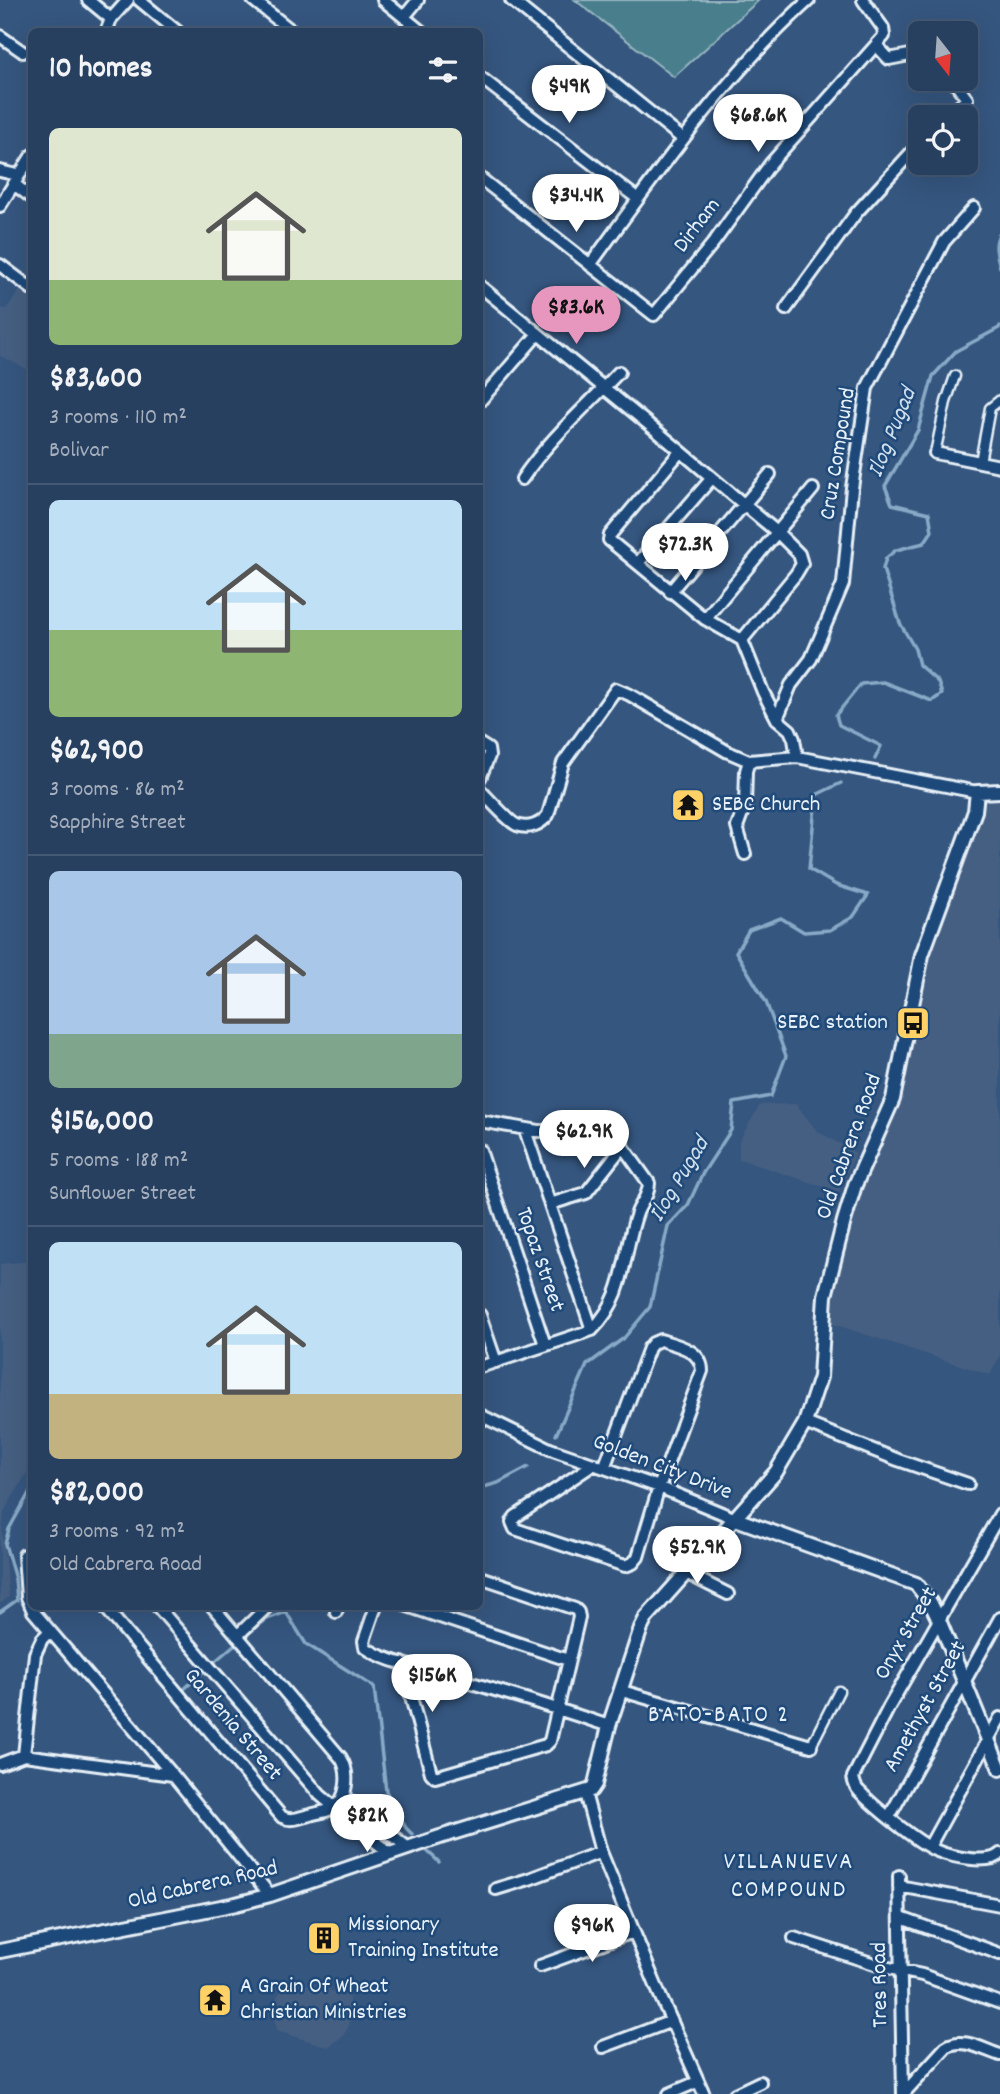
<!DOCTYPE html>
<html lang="en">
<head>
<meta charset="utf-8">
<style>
  body { margin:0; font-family:Dekko,sans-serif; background:#304765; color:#f1f3f6; height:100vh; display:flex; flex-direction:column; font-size:26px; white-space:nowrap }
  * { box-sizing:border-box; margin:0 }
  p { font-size:23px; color:#a5afbd }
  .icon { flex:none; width:38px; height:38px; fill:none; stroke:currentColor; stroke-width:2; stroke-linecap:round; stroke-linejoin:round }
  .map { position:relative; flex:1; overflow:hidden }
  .panel { position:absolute; left:28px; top:28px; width:455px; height:1582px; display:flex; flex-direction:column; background:#28405f; border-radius:10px; box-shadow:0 7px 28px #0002,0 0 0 2px #445974 }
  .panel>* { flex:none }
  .needle { width:46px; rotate:163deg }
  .fabs { position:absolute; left:908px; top:21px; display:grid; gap:14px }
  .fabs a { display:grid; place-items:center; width:70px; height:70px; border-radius:10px; background:#28405f; box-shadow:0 7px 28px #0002,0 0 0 2px #445974; font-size:35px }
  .price { position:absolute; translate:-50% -60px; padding:0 16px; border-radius:24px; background:#fff; color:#222; font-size:23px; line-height:46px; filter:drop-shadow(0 2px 4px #0008) }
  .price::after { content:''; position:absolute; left:50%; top:42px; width:21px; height:16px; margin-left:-10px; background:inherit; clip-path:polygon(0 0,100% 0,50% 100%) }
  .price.selected { background:#e797bd; color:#111 }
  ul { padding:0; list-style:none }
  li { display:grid; align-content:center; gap:14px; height:371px; padding:0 21px }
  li+li { border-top:2px solid #445974 }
  li span { display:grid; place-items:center; height:217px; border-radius:10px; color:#555 }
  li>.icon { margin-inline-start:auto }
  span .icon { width:126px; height:126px; fill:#fffc; stroke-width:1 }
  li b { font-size:30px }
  h2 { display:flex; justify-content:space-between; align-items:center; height:84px; padding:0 21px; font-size:30px }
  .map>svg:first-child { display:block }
  .built { fill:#455e82 }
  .green { fill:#4a7e8c; stroke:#99b8c2; stroke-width:2 }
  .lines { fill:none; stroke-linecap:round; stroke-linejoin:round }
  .stream { stroke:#89aac7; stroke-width:3.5 }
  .pedestrian-casing { stroke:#e8f1f8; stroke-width:13 }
  .minor-casing { stroke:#e8f1f8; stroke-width:16 }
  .tertiary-casing { stroke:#e8f1f8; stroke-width:18 }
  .pedestrian { stroke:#1f4a7a; stroke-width:8 }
  .minor { stroke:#1f4a7a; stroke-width:10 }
  .tertiary { stroke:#1f4a7a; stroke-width:12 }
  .labels { text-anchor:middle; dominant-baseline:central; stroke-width:5; stroke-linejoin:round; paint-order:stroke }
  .street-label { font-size:23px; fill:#e8f1f8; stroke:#1f4a7a }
  .poi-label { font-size:23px; fill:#e8f1f8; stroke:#1f4a7a; text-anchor:start }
  .water-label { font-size:24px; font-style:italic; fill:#d0dfec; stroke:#1f4a7a }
  .neighbourhood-label { font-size:24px; letter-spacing:2px; fill:#e8f1f8; stroke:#1f4a7a }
</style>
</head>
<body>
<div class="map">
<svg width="1000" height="2094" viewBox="0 0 1000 2094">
  <rect width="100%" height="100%" fill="#35567f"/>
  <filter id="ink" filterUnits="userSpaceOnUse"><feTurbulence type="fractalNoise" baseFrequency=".0143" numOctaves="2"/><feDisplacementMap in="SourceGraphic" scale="14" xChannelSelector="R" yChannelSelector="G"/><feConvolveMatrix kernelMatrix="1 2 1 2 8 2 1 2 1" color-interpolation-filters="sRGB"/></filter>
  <g filter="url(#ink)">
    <path class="built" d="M21,289L31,297V371L0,356V308L6,309Z
      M983,797H1000V1356L990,1375L830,1323L845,1242L873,1157L900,1093L925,965Z
      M796,1104L817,1131L856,1153L839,1192L739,1159V1141L760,1105Z
      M31,1261V1466L4,1512L2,1532L9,1597L0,1604V1264Z
      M301,1983L348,1995L352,2017L348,2028L342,2037L328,2047L277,2031L273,2011L277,1997L283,1988Z"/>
    <path class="green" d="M575,0H759L674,77Z"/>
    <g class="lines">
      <path class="stream" d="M1000,233C993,244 997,255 1000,267
        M875,759L881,746L839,725L836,715L861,684L883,682L932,701L942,694L938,682L919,665L915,649L900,623L883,569L886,558L896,550L924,543L932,531L929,513L892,504L885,486L918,430L933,376L956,351L999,328L1000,326
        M556,1435L587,1365L624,1338L650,1307L668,1226L688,1205L703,1173L731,1130L734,1103L771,1096L786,1056L766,1002L736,952L749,930L781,918L804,932L830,930L853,917L868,895L836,885L809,869L816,795L841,783
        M480,1488L498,1483L528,1467
        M288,1606L286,1612L306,1644L374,1687L386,1791L406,1828L412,1834
        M0,1612L17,1600L15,1579L5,1544L9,1529L32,1488
        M250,1632L267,1619L286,1612
        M213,1663L234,1645
        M181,1692L204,1671
        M424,1848L439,1862"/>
      <g class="pedestrian-casing">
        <path id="pedestrian" d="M935,453L946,402L955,376
          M980,462L990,408L1000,400
          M811,1746L839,1691"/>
      </g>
      <g class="minor-casing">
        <path id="minor" d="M88,0L111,19
          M139,0L178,32
          M253,0L293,32
          M383,0L422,32
          M511,0L683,139
          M404,17L418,0
          M106,32L111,19L128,0
          M0,36L23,52
          M877,46L889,59L920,53
          M480,77L638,199
          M948,117L967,99L952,79
          M0,171L17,175
          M480,178L654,315L714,242L771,163L884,36L883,28L863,0
          M14,184L32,198
          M0,206L32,155
          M0,265L32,289
          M590,265C657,173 724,77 809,0
          M480,286L653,428L778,533L799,554L802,564L796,574L742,640
          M786,309L856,213L920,143
          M480,401L537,335
          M680,452L610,535L609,540L705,619L742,640L763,692L777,719L790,730L794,739L797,757
          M935,453L1000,466
          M522,479C549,439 586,407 619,372
          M638,563L712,478
          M670,592L770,474
          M705,619L813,489
          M777,719L791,685L811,659L843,584L852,488L867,388L944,242L974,208
          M480,744L488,749L489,756L480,778
          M480,790C487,797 510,823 517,825C529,830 541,824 548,815L563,763L616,689L630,695L728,752L749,761L797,757L977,792
          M745,854L737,827L745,805L746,771L749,761
          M480,1121L538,1131H550L599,1121L606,1123L649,1183C649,1196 641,1202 637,1213C622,1255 627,1295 592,1330L480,1367
          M525,1130L592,1330
          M480,1150L545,1345
          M550,1204L586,1193L623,1146
          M480,1315L496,1362
          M480,1415L550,1449L659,1487L736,1519
          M805,1423L898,1460L968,1484
          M594,1464L515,1517L512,1522L515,1529L625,1566L633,1563L638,1557L659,1487L702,1371C702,1350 677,1345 660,1340L653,1343L649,1348L604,1468
          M1000,1514L889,1707L853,1777C854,1783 855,1787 859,1791C874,1807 918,1843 937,1851C951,1857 989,1865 1000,1854
          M24,1555L27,1597L33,1611L173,1775L270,1895
          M686,1573L728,1594
          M104,1606L282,1817C292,1822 300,1817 310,1815C316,1813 325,1812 331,1809C348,1801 350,1773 341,1758L212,1606
          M157,1606L320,1795L390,1854
          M376,1606L364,1641L365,1647C380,1660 420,1668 440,1674C497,1690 553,1707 609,1726
          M407,1606L568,1660
          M336,1612L338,1606
          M237,1636L268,1606
          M402,1663L431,1773L435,1777L546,1745L550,1741L579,1617L578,1612L575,1609L480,1577
          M622,1691L811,1746
          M24,1755L35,1654L42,1639L50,1631
          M0,1764L24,1755L173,1775
          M585,1793L601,1852L659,1993L704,2094
          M343,1796L408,1848
          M889,1817L1000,1618
          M929,1847L1000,1718
          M899,1876L903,2094
          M899,1886L1000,1905
          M496,1889L529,1879L601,1852
          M901,1918L1000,1954
          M794,1938L884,1967L922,1975L1000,2003
          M540,1966L633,1932
          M603,2047L672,2021
          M669,2094L697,2082
          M735,2094L760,2082
          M903,2094L946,2047C962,2036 984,2050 1000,2055"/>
      </g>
      <g class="tertiary-casing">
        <path id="tertiary" d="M736,1519L916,1584L930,1602L939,1620L1000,1769
          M0,1951L236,1904L270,1895L440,1837L591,1790L595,1784L609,1726L641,1628L646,1618L776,1472L805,1423L820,1377L825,1296L844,1221L855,1185L893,1099L922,955L975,811L977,792L1000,791"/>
      </g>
      <use href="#pedestrian" class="pedestrian"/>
      <use href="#minor" class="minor"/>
      <use href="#tertiary" class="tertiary"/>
    </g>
  </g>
  <defs>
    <g id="temple-square" transform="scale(1.75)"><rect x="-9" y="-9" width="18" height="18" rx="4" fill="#ffd166" stroke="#1f4a7a"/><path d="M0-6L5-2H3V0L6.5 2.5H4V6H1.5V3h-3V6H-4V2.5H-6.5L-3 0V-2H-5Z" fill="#111"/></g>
    <g id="bus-square" transform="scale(1.75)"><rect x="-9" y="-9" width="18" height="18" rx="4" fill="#ffd166" stroke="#1f4a7a"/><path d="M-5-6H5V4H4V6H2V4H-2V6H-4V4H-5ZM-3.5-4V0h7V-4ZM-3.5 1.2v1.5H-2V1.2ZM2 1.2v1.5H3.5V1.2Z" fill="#111"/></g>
    <g id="building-square" transform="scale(1.75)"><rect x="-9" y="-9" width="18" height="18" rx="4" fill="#ffd166" stroke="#1f4a7a"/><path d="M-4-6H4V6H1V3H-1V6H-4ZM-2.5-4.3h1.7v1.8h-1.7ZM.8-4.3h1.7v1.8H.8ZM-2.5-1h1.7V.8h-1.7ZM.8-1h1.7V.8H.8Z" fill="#111"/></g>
  </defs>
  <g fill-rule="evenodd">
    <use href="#temple-square" x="688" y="805"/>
    <use href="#bus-square" x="913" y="1023"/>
    <use href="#building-square" x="324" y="1938"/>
    <use href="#temple-square" x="215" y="2000"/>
  </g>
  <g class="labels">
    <g class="street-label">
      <text transform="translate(698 226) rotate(-53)">Dirham</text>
      <text transform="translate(839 454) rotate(-81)">Cruz Compound</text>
      <text transform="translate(850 1147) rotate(-70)">Old Cabrera Road</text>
      <text transform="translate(539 1260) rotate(71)">Topaz Street</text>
      <text transform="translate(662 1468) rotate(21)">Golden City Drive</text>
      <text transform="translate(907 1634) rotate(-60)">Onyx Street</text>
      <text transform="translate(926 1707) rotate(-61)">Amethyst Street</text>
      <text transform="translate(232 1725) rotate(50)">Gardenia Street</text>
      <text transform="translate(203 1886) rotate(-13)">Old Cabrera Road</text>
      <text transform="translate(881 1985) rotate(-91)">Tres Road</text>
    </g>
    <g class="poi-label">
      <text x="712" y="805">SEBC Church</text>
      <text x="888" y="1023" text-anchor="end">SEBC station</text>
      <text x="348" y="1925">Missionary<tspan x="348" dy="26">Training Institute</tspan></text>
      <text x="240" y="1987">A Grain Of Wheat<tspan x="240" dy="26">Christian Ministries</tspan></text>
    </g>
    <g class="water-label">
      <text transform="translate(893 433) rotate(-68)">Ilog Pugad</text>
      <text transform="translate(680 1180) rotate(-59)">Ilog Pugad</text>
    </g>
    <g class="neighbourhood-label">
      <text x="719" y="1716">BATO-BATO 2</text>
      <text x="789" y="1863">VILLANUEVA<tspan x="789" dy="28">COMPOUND</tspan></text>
    </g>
  </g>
</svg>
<div class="fabs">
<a><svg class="needle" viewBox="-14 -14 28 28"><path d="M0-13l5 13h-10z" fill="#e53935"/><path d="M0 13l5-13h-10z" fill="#a5afbd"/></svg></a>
<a><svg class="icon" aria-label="locate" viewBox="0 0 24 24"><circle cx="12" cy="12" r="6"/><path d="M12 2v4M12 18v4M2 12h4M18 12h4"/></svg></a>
</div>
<b class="price" style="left:569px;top:125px">$49K</b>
<b class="price" style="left:758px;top:154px">$68.6K</b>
<b class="price" style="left:576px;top:234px">$34.4K</b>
<b class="price selected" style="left:576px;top:346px">$83.6K</b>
<b class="price" style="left:685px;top:583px">$72.3K</b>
<b class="price" style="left:584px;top:1170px">$62.9K</b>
<b class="price" style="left:697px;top:1586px">$52.9K</b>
<b class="price" style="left:432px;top:1714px">$156K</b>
<b class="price" style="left:367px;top:1854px">$82K</b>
<b class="price" style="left:592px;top:1964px">$96K</b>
<section class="panel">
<h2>10 homes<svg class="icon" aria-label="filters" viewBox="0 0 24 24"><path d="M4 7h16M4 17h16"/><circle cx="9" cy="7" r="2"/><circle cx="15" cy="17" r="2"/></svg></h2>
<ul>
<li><span style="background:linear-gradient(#dfe7d0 70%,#8fb573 0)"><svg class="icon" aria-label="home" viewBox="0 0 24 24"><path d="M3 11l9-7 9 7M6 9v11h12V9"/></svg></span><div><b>$83,600</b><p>3 rooms · 110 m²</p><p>Bolivar</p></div></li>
<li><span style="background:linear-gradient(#bfe0f5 60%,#8fb573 0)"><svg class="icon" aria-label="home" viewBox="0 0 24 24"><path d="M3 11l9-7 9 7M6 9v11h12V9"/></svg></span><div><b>$62,900</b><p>3 rooms · 86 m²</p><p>Sapphire Street</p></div></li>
<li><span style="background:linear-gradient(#a9c7e8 75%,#7fa58c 0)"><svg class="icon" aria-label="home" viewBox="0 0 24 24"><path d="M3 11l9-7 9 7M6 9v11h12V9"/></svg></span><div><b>$156,000</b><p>5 rooms · 188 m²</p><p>Sunflower Street</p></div></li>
<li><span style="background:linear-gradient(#bfe0f5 70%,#c2b280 0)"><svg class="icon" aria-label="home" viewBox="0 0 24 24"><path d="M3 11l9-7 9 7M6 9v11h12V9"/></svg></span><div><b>$82,000</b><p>3 rooms · 92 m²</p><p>Old Cabrera Road</p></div></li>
</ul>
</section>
</div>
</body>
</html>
